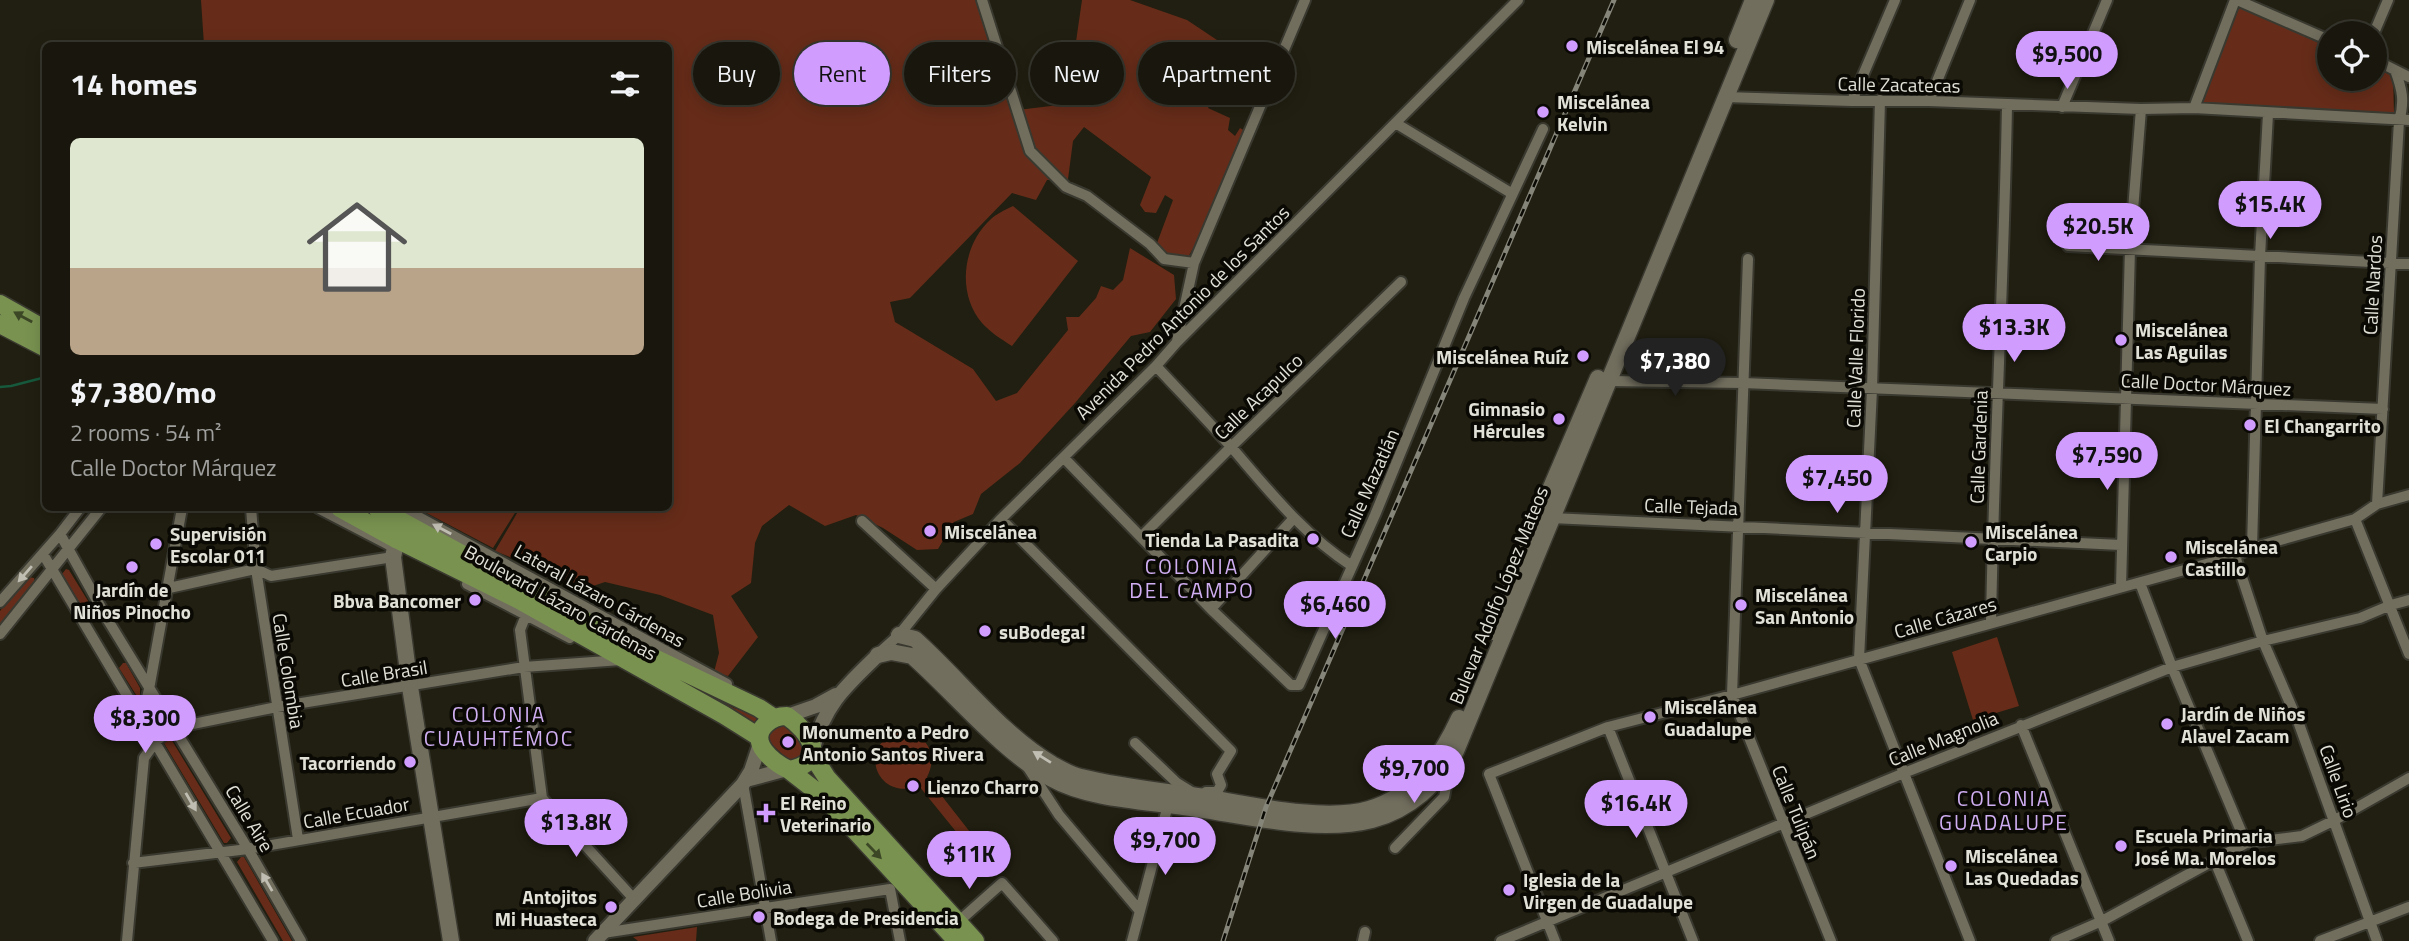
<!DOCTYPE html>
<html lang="en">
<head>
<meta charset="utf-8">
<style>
  body { margin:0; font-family:"Titillium Web",sans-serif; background:#222016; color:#f1f3f6; height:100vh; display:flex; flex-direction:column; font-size:26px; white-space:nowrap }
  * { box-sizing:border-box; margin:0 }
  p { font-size:23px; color:#9f9f9d }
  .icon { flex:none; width:38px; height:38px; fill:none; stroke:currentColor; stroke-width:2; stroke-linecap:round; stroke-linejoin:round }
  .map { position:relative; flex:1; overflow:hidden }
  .side { position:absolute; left:42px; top:42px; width:630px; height:469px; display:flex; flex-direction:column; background:#19170d; border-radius:10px; box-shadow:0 4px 18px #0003,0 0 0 2px #37362e }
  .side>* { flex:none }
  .banner { position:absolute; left:693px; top:42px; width:665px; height:63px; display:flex; gap:14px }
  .fabs { position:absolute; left:2317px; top:21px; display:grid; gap:14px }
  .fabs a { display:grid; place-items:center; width:70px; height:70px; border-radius:50%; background:#19170d; box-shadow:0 4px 18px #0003,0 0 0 2px #37362e; font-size:35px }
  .price { position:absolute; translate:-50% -60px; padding:0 16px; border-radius:24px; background:#d09dff; color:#111; font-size:23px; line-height:46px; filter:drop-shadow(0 2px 4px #0008) }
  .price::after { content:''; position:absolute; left:50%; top:42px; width:21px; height:16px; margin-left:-10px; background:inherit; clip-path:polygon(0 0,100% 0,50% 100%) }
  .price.selected { background:#222; color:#fff }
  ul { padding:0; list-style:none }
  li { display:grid; align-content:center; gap:14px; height:371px; padding:0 28px }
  li span { display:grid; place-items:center; height:217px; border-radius:10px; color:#555 }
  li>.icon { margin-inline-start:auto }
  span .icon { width:126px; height:126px; fill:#fffc; stroke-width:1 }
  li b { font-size:30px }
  h2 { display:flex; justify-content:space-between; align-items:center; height:84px; padding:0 28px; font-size:30px }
  .tag { padding:0 24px; border-radius:32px; background:#19170d; box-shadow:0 4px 18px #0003,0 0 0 2px #37362e; font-size:24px; line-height:63px }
  .tag.selected { background:#d09dff; color:#111 }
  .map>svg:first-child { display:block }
  .green { fill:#662c19 }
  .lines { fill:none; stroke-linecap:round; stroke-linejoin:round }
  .stream { stroke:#16593c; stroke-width:2.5 }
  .minor-casing { stroke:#3a3930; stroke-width:14 }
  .tertiary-casing { stroke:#3a3930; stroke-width:18 }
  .secondary-casing { stroke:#3a3930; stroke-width:19 }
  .primary-casing { stroke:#3a3930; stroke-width:21 }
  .minor { stroke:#716e5e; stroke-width:10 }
  .tertiary { stroke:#716e5e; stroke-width:14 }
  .secondary { stroke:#716e5e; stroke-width:16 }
  .primary { stroke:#799250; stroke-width:18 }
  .rail-casing { stroke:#868579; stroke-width:5 }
  .rail { stroke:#0a0904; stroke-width:2.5; stroke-dasharray:8; stroke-linecap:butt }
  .oneway { fill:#3c4726 }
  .oneway2 { fill:#c0beb3 }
  .poi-dot { fill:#d09dff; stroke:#0a0904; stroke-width:2.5 }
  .labels { text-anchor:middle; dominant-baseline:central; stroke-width:7; stroke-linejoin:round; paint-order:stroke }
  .poi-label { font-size:19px; font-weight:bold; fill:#e2e1d8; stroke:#0a0904; text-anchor:start }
  .street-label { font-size:19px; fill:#e2e1d8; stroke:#0a0904 }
  .neighbourhood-label { font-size:21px; letter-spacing:2px; fill:#d0aef2; stroke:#0a0904 }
</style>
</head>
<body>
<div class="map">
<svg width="2409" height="941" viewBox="0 0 2409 941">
  <rect width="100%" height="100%" fill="#211f11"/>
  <path class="green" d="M201,0H983L1018,110L1067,104L1082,0H1130L1187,20L1265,72L1258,90L1225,75L1208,108L1230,118L1228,130L1235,136L1240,128L1245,131L1211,216L1186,261L1167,256L1157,243L1173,200L1165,195L1156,213L1145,212L1140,205L1151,177L1084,127L1073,141L1068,179L1047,180L1036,200L1012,193L910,298L890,302L895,322L973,369L996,401L1017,393L1068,330L1066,317H1079L1096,298L1101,286L1113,290L1123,280L1130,248L1174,275L1176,299L1150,332L1131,336L1075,403L1020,463L981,494L973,514L954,522L938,549L917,550L883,528L856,515L825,526L789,505L762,526L755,543L751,583L731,596L758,637L728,676L714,672L719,653L713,615L660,595L605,582L587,588L495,551L520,508H668V46L204,45Z
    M2240,5L2329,46V79H2375V67L2393,75L2394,113L2202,103Z
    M1013,206L1078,261L1012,346C1001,339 991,333 982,323C957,294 962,246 990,220C996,214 1005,210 1013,206Z
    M417,508H518L493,548Z
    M66,569L69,570L96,614L94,619L89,618L62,574Z
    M28,577L34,578L35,583L0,625V611Z
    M1997,637L2019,706L1973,720L1952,652Z
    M642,659L734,708L758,715L752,729Z
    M123,663H126L140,688V701L119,668Z
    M782,722L804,744L806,754L791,762L769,742L766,734Z
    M900,731C926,732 939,754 927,777L970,832L962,839L919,786C876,802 856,745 900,731Z
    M171,739L231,838L227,843H224L164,743L165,740Z
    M241,857H244L292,941H283L237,862Z
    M697,927L696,941H638L633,937Z"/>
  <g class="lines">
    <path class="stream" d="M0,387L11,386L46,377"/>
    <g class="minor-casing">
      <path id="minor" d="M982,0L1030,151L1066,187L1087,196L1150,244L1164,259L1194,263
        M2237,0L2329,40
        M2374,33L2388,0
        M2375,60L2409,77
        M1725,97L1852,101H1929L2141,109L2194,108L2409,120
        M1880,100L1872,389L1859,659L1970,941
        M1852,101L1895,0
        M1929,101L1970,0
        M2062,107L2107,0
        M2194,108L2235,0
        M1397,124L1511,193
        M2068,246L2409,264
        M1748,259L1732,695L1831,941
        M1177,341L1194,263L1305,0
        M1156,366C1182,394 1208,421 1233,449C1270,492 1304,535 1352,566
        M1608,381L1743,383L2383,409
        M1064,458L1211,609L1291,685H1299L1375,515L1464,298L1543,129
        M2377,504L2399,121C2405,101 2402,89 2395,70
        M251,508L256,569L298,839
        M318,508L393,547
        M402,508L727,684
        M1552,518L2121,545
        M1001,519L1231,751L1217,774L1221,785L1217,792H1206
        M2355,519L2409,654
        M862,521L936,589
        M60,534L109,622L248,849L301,941
        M1141,537L1231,447L1401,282
        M2252,548L2260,256L2268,114
        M43,554L273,941
        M2235,556L2263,641L2299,724L2377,941
        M2140,583L2172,667L2246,843
        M467,584L570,638
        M2121,587L2130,248L2141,109
        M169,588L256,569L271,576L393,557
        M0,602L60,534L80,508
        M1211,609L1293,519
        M526,615L520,630L542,798L633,898
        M1991,622C1994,449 2004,277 2007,105
        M0,634L101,508
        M879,653L899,635L936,589L1001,519L1156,366L1177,342L1518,0
        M142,720L149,689L182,508
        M2021,725L2109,941
        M1608,727L1693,941
        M1135,743L1177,783L1190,791
        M1027,766L1059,815L1139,910
        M743,784L771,941
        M1395,848L1444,797L1447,782V768
        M2214,859L2248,941
        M133,863L248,849L542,798
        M890,889L900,941
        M957,923L1002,883L1053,941
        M603,933L890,889
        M127,941L144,758L156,741L173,728L277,707L524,667L621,660
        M1132,941L1168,805
        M1363,941L1365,932
        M1501,941L1904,773L2172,667L2263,641L2360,618L2391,605L2409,600
        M1555,941L1489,774L1608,727L1732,695L2235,556L2252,548L2355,519L2377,504L2409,495
        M2056,941L2102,921L2246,843L2302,836L2335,820L2409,778
        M2320,941L2409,907"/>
    </g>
    <g class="tertiary-casing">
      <path id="tertiary" d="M787,716L816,706L836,695
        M813,748C826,703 845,687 878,655
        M746,780L787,769
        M595,941L743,784L751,771L760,744"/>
    </g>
    <g class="secondary-casing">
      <path id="secondary" d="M1737,40L1753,0
        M399,530L393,557L410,687L451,941
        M1494,632L1540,513L1598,378
        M899,635L915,639C959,678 1001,734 1052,764C1061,769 1071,775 1081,777C1117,786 1154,790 1191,795C1240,802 1321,823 1369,809C1415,795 1440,759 1459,718
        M878,655L891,652L912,656C955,694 1002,752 1052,779C1086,798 1138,801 1176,806C1237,813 1313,835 1372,820C1410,810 1438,784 1456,751L1766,0"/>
    </g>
    <g class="primary-casing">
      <path id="primary" d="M0,304L46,330
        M0,324L46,348
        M340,508L398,540L519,600L724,715L759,737
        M377,508L642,652L759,708L774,718
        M787,716C809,731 830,762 789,770C773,762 747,742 766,724C772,718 779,716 787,716Z
        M811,753L827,778L975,941
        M789,770L825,798L957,941"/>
    </g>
    <use href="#minor" class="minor"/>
    <use href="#tertiary" class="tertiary"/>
    <use href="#secondary" class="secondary"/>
    <use href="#primary" class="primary"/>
    <g class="rail-casing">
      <path id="rail" d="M1223,941L1266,807L1614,0"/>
    </g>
    <use href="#rail" class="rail"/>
  </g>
  <defs><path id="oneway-solid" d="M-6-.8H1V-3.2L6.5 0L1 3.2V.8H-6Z" transform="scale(1.75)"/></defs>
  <g class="oneway">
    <use href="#oneway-solid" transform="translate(23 317) rotate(-151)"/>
    <use href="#oneway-solid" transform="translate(874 851) rotate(46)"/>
  </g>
  <g class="oneway2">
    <use href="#oneway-solid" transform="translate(442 529) rotate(-152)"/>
    <use href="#oneway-solid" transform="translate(25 574) rotate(131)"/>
    <use href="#oneway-solid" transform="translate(1042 757) rotate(-148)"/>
    <use href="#oneway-solid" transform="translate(191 802) rotate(60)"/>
    <use href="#oneway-solid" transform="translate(267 882) rotate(-120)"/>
  </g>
  <g class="poi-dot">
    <circle cx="1572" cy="46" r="7"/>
    <circle cx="1543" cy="112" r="7"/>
    <circle cx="2121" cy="340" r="7"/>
    <circle cx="1583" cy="356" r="7"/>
    <circle cx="1559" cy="419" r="7"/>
    <circle cx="2250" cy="425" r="7"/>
    <circle cx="930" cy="531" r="7"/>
    <circle cx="1313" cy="539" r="7"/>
    <circle cx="1971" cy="542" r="7"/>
    <circle cx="156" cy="544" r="7"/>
    <circle cx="2171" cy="557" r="7"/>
    <circle cx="132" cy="567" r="7"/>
    <circle cx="475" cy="600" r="7"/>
    <circle cx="1741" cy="605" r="7"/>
    <circle cx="985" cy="631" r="7"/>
    <circle cx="1650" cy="717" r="7"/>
    <circle cx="2167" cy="724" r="7"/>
    <circle cx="788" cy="742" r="7"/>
    <circle cx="410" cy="762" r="7"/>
    <circle cx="913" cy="786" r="7"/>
    <path d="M762.5 802.5h7v7h7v7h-7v7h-7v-7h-7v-7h7z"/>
    <circle cx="2121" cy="846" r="7"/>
    <circle cx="1951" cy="866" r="7"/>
    <circle cx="1509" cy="890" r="7"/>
    <circle cx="611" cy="907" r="7"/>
    <circle cx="759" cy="917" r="7"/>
  </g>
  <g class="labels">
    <g class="poi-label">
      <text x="1586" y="46">Miscelánea El 94</text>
      <text x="1557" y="101">Miscelánea<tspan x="1557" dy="22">Kelvin</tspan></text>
      <text x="2135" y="329">Miscelánea<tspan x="2135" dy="22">Las Aguilas</tspan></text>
      <text x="1569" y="356" text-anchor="end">Miscelánea Ruíz</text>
      <text x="1545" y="408" text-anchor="end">Gimnasio<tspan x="1545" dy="22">Hércules</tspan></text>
      <text x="2264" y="425">El Changarrito</text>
      <text x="944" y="531">Miscelánea</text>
      <text x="1985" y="531">Miscelánea<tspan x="1985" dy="22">Carpio</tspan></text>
      <text x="170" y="533">Supervisión<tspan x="170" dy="22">Escolar 011</tspan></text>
      <text x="1299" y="539" text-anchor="end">Tienda La Pasadita</text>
      <text x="2185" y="546">Miscelánea<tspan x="2185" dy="22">Castillo</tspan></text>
      <text x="132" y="589" text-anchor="middle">Jardín de<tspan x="132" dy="22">Niños Pinocho</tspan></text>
      <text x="1755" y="594">Miscelánea<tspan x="1755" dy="22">San Antonio</tspan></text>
      <text x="461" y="600" text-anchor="end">Bbva Bancomer</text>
      <text x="999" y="631">suBodega!</text>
      <text x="1664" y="706">Miscelánea<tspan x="1664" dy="22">Guadalupe</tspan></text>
      <text x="2181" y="713">Jardín de Niños<tspan x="2181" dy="22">Alavel Zacam</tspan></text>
      <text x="802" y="731">Monumento a Pedro<tspan x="802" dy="22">Antonio Santos Rivera</tspan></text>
      <text x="396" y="762" text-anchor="end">Tacorriendo</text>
      <text x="927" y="786">Lienzo Charro</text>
      <text x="780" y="802">El Reino<tspan x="780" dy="22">Veterinario</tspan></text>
      <text x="2135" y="835">Escuela Primaria<tspan x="2135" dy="22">José Ma. Morelos</tspan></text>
      <text x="1965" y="855">Miscelánea<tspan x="1965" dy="22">Las Quedadas</tspan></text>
      <text x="1523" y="879">Iglesia de la<tspan x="1523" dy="22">Virgen de Guadalupe</tspan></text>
      <text x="597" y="896" text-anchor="end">Antojitos<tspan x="597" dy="22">Mi Huasteca</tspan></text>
      <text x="773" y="917">Bodega de Presidencia</text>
    </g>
    <g class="street-label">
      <text transform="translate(1899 84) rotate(1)">Calle Zacatecas</text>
      <text transform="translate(2372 285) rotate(-87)">Calle Nardos</text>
      <text transform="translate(1182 312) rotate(-45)">Avenida Pedro Antonio de los Santos</text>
      <text transform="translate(1855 358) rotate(-88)">Calle Valle Florido</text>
      <text transform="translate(2206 384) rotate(3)">Calle Doctor Márquez</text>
      <text transform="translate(1258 396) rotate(-44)">Calle Acapulco</text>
      <text transform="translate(1978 447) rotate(-88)">Calle Gardenia</text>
      <text transform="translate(1369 483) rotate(-66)">Calle Mazatlán</text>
      <text transform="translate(1691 506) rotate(2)">Calle Tejada</text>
      <text transform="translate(600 595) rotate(29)">Lateral Lázaro Cárdenas</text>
      <text transform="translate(1498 595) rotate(-68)">Bulevar Adolfo López Mateos</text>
      <text transform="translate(561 602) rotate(29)">Boulevard Lázaro Cárdenas</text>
      <text transform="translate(1945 617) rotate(-16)">Calle Cázares</text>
      <text transform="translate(289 671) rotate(81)">Calle Colombia</text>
      <text transform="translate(384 673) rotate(-9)">Calle Brasil</text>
      <text transform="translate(1943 738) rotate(-22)">Calle Magnolia</text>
      <text transform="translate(2339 781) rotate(70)">Calle Lirio</text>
      <text transform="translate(356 812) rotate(-10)">Calle Ecuador</text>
      <text transform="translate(1797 812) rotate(68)">Calle Tulipán</text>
      <text transform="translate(250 818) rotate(59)">Calle Aire</text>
      <text transform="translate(744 893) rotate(-9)">Calle Bolivia</text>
    </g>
    <g class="neighbourhood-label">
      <text x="1192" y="566">COLONIA<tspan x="1192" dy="24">DEL CAMPO</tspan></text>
      <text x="499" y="714">COLONIA<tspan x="499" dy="24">CUAUHTÉMOC</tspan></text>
      <text x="2004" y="798">COLONIA<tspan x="2004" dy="24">GUADALUPE</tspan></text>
    </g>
  </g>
</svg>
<div class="fabs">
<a><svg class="icon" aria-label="locate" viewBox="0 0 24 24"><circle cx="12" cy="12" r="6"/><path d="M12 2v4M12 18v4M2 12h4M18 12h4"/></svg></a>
</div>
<b class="price" style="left:2067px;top:91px">$9,500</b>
<b class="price" style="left:2270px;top:241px">$15.4K</b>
<b class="price" style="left:2098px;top:263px">$20.5K</b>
<b class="price" style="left:2014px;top:364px">$13.3K</b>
<b class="price selected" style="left:1675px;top:398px">$7,380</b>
<b class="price" style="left:2107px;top:492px">$7,590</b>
<b class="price" style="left:1837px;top:515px">$7,450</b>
<b class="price" style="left:1335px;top:641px">$6,460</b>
<b class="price" style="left:145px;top:755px">$8,300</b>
<b class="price" style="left:1414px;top:805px">$9,700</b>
<b class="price" style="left:1636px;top:840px">$16.4K</b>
<b class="price" style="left:576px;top:859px">$13.8K</b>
<b class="price" style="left:1165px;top:877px">$9,700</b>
<b class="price" style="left:969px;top:891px">$11K</b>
<div class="banner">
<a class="tag">Buy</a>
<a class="tag selected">Rent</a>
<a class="tag">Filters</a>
<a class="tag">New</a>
<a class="tag">Apartment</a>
</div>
<section class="side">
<h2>14 homes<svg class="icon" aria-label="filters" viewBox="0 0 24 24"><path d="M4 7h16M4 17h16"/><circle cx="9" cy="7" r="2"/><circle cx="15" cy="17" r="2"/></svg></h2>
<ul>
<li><span style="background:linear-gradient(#dfe7d0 60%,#b9a48a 0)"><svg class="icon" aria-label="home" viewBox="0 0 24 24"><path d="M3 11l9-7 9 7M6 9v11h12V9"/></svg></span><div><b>$7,380/mo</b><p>2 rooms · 54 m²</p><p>Calle Doctor Márquez</p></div></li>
</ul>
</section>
</div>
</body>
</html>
